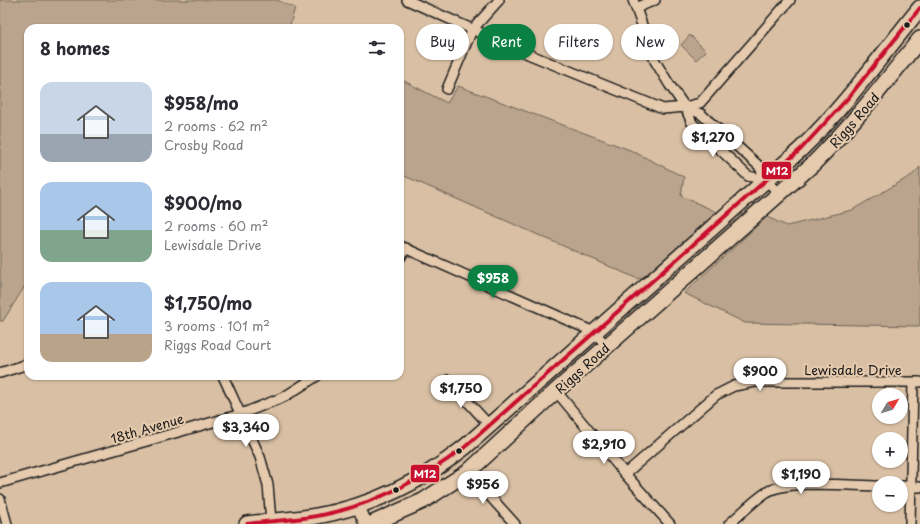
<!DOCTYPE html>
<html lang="en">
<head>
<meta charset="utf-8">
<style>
  body { margin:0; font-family:"Playpen Sans",sans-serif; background:#f7f7f7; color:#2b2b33; height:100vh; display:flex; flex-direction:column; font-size:15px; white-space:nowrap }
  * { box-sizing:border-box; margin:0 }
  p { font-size:13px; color:#7c7c81 }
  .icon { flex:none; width:22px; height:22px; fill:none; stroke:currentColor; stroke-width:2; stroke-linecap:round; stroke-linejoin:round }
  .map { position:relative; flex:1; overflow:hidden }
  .side { position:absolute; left:24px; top:24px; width:380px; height:356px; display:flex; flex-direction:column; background:#fff; border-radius:12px; box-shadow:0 1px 3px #0004 }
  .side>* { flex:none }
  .banner { position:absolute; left:416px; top:24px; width:380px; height:36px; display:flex; gap:8px }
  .needle { width:26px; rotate:52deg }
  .buttons { position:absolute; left:872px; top:388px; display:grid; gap:8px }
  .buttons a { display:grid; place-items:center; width:36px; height:36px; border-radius:50%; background:#fff; box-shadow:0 1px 3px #0004; font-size:20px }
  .price { position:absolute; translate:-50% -34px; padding:0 9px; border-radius:14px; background:#fff; color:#222; font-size:13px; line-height:26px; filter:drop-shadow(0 1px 2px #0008) }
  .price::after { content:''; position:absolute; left:50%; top:24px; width:12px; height:9px; margin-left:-6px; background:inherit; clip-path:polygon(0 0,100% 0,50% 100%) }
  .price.on { background:#0b8043; color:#fff }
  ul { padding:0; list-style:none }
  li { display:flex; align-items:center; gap:12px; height:100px; padding:0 16px }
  li span { display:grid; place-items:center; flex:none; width:112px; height:80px; border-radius:12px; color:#555 }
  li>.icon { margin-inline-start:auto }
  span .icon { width:48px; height:48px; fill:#fffc; stroke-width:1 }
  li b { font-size:17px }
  h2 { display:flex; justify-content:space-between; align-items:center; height:48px; padding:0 16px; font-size:17px }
  .chip { padding:0 14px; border-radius:18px; background:#fff; box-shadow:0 1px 3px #0004; font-size:14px; line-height:36px }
  .chip.on { background:#0b8043; color:#fff }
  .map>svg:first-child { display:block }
  .green { fill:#baa48e; stroke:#6b6055 }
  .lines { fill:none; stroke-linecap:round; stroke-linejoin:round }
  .minor-casing { stroke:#1c1c1c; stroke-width:12 }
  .tertiary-casing { stroke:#1c1c1c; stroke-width:15 }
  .primary-casing { stroke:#1c1c1c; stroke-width:18 }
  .minor { stroke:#e5caad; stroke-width:9 }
  .tertiary { stroke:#e5caad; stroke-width:12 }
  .primary { stroke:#e5caad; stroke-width:15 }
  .bus-1-casing { stroke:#e5caad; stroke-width:7 }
  .bus-1 { stroke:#c8102e; stroke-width:4 }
  .bus-dot { fill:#1c1c1c; stroke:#e5caad; stroke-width:1.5 }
  .labels { text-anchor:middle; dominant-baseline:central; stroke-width:4; stroke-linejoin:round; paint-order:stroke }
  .street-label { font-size:13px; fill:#1c1c1c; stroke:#e5caad }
  .line-badge { stroke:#e5caad; stroke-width:1.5 }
  .badge-label { font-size:11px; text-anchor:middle; font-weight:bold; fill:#fff }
</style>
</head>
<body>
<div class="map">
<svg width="920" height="524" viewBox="0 0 920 524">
  <rect width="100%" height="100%" fill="#d9c0a4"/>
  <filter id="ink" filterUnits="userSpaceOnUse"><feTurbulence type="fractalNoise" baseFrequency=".025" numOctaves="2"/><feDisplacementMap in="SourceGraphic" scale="8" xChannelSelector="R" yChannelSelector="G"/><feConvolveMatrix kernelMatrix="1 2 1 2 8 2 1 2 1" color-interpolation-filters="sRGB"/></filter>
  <g filter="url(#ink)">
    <path class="green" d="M0,0H277L295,8L289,28H55L48,25L52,28H28V281L3,321H0Z
      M690,35L706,51L696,60L681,45Z
      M400,79L447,103L458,86L630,150L684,177L681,196L717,212L645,276L638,279L400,174Z
      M920,167V326L745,323L684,293L767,217L787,226L852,210L912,175Z"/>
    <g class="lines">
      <g class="minor-casing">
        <path id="minor" d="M407,0L528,54L663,109L685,107L701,114L759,166L766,180L780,194
          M633,0L655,61L669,84L685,107L692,123L748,176L766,180
          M636,8L655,0
          M447,89L472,30L499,0
          M685,107L700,103L790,0
          M400,246L594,332L607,346
          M400,258L406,248
          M0,373L28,364
          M223,376L260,457L268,485L271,521
          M448,380L489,425
          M556,391L625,474L670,524
          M468,472L515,524
          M625,474L716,395L734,386L755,382H920
          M0,483L241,414L284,397L317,376
          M901,486L920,487
          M0,499L7,524
          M729,524C741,514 753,501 767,492C789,479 852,486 879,486
          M910,524L913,382"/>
      </g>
      <g class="tertiary-casing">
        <path id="tertiary" d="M358,506L366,524"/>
      </g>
      <g class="primary-casing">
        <path id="primary" d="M247,524C270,521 293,520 317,516C372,506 421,482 465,447L801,149C845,106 881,56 920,8
          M371,524L423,501L468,472L556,391L813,164C852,125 886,82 920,39"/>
      </g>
      <use href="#minor" class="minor"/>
      <use href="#tertiary" class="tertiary"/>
      <use href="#primary" class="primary"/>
      <g class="bus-1-casing">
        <path id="bus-1" d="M247,524C270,521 294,520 317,516C372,506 421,480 465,447L801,149L848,98L920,8"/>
      </g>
      <use href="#bus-1" class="bus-1"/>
    </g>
  </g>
  <g class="bus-dot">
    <circle cx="907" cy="25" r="3.5"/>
    <circle cx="459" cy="451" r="3.5"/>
    <circle cx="396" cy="490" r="3.5"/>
  </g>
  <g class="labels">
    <g class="street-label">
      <text transform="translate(854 120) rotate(-49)">Riggs Road</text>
      <text transform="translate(582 368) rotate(-42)">Riggs Road</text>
      <text x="853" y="369">Lewisdale Drive</text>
      <text transform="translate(147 428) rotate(-16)">18th Avenue</text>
    </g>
  </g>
  <g class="line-badge">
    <rect x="761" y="161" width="31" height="19" rx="4" fill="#c8102e"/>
    <rect x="410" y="464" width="30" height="19" rx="4" fill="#c8102e"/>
  </g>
  <g class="badge-label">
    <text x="777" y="175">M12</text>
    <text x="425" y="478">M12</text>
  </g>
</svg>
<div class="buttons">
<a><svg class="needle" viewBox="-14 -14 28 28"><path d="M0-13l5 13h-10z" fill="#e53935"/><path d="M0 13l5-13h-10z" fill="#7c7c81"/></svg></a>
<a>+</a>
<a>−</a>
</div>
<b class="price" style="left:713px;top:158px">$1,270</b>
<b class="price on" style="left:493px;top:299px">$958</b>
<b class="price" style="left:760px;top:392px">$900</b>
<b class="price" style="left:461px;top:409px">$1,750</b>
<b class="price" style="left:246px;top:448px">$3,340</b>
<b class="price" style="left:604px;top:465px">$2,910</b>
<b class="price" style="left:801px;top:495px">$1,190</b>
<b class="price" style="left:483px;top:505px">$956</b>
<div class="banner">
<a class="chip">Buy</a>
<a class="chip on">Rent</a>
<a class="chip">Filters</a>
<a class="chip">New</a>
</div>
<section class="side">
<h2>8 homes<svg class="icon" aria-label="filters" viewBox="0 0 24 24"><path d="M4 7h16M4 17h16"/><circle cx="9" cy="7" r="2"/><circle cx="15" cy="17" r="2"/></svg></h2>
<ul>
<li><span style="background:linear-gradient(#c9d6e8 65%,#9aa5b1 0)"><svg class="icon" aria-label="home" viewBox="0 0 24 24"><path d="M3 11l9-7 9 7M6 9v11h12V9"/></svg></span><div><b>$958/mo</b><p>2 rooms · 62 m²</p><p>Crosby Road</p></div></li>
<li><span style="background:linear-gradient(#a9c7e8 60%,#7fa58c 0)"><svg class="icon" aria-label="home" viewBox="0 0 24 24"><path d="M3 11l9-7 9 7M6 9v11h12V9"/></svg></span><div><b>$900/mo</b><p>2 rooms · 60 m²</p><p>Lewisdale Drive</p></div></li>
<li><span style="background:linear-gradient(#a9c7e8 65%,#b9a48a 0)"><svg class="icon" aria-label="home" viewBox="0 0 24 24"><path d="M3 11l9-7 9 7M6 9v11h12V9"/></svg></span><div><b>$1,750/mo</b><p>3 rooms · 101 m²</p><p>Riggs Road Court</p></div></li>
</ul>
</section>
</div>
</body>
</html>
